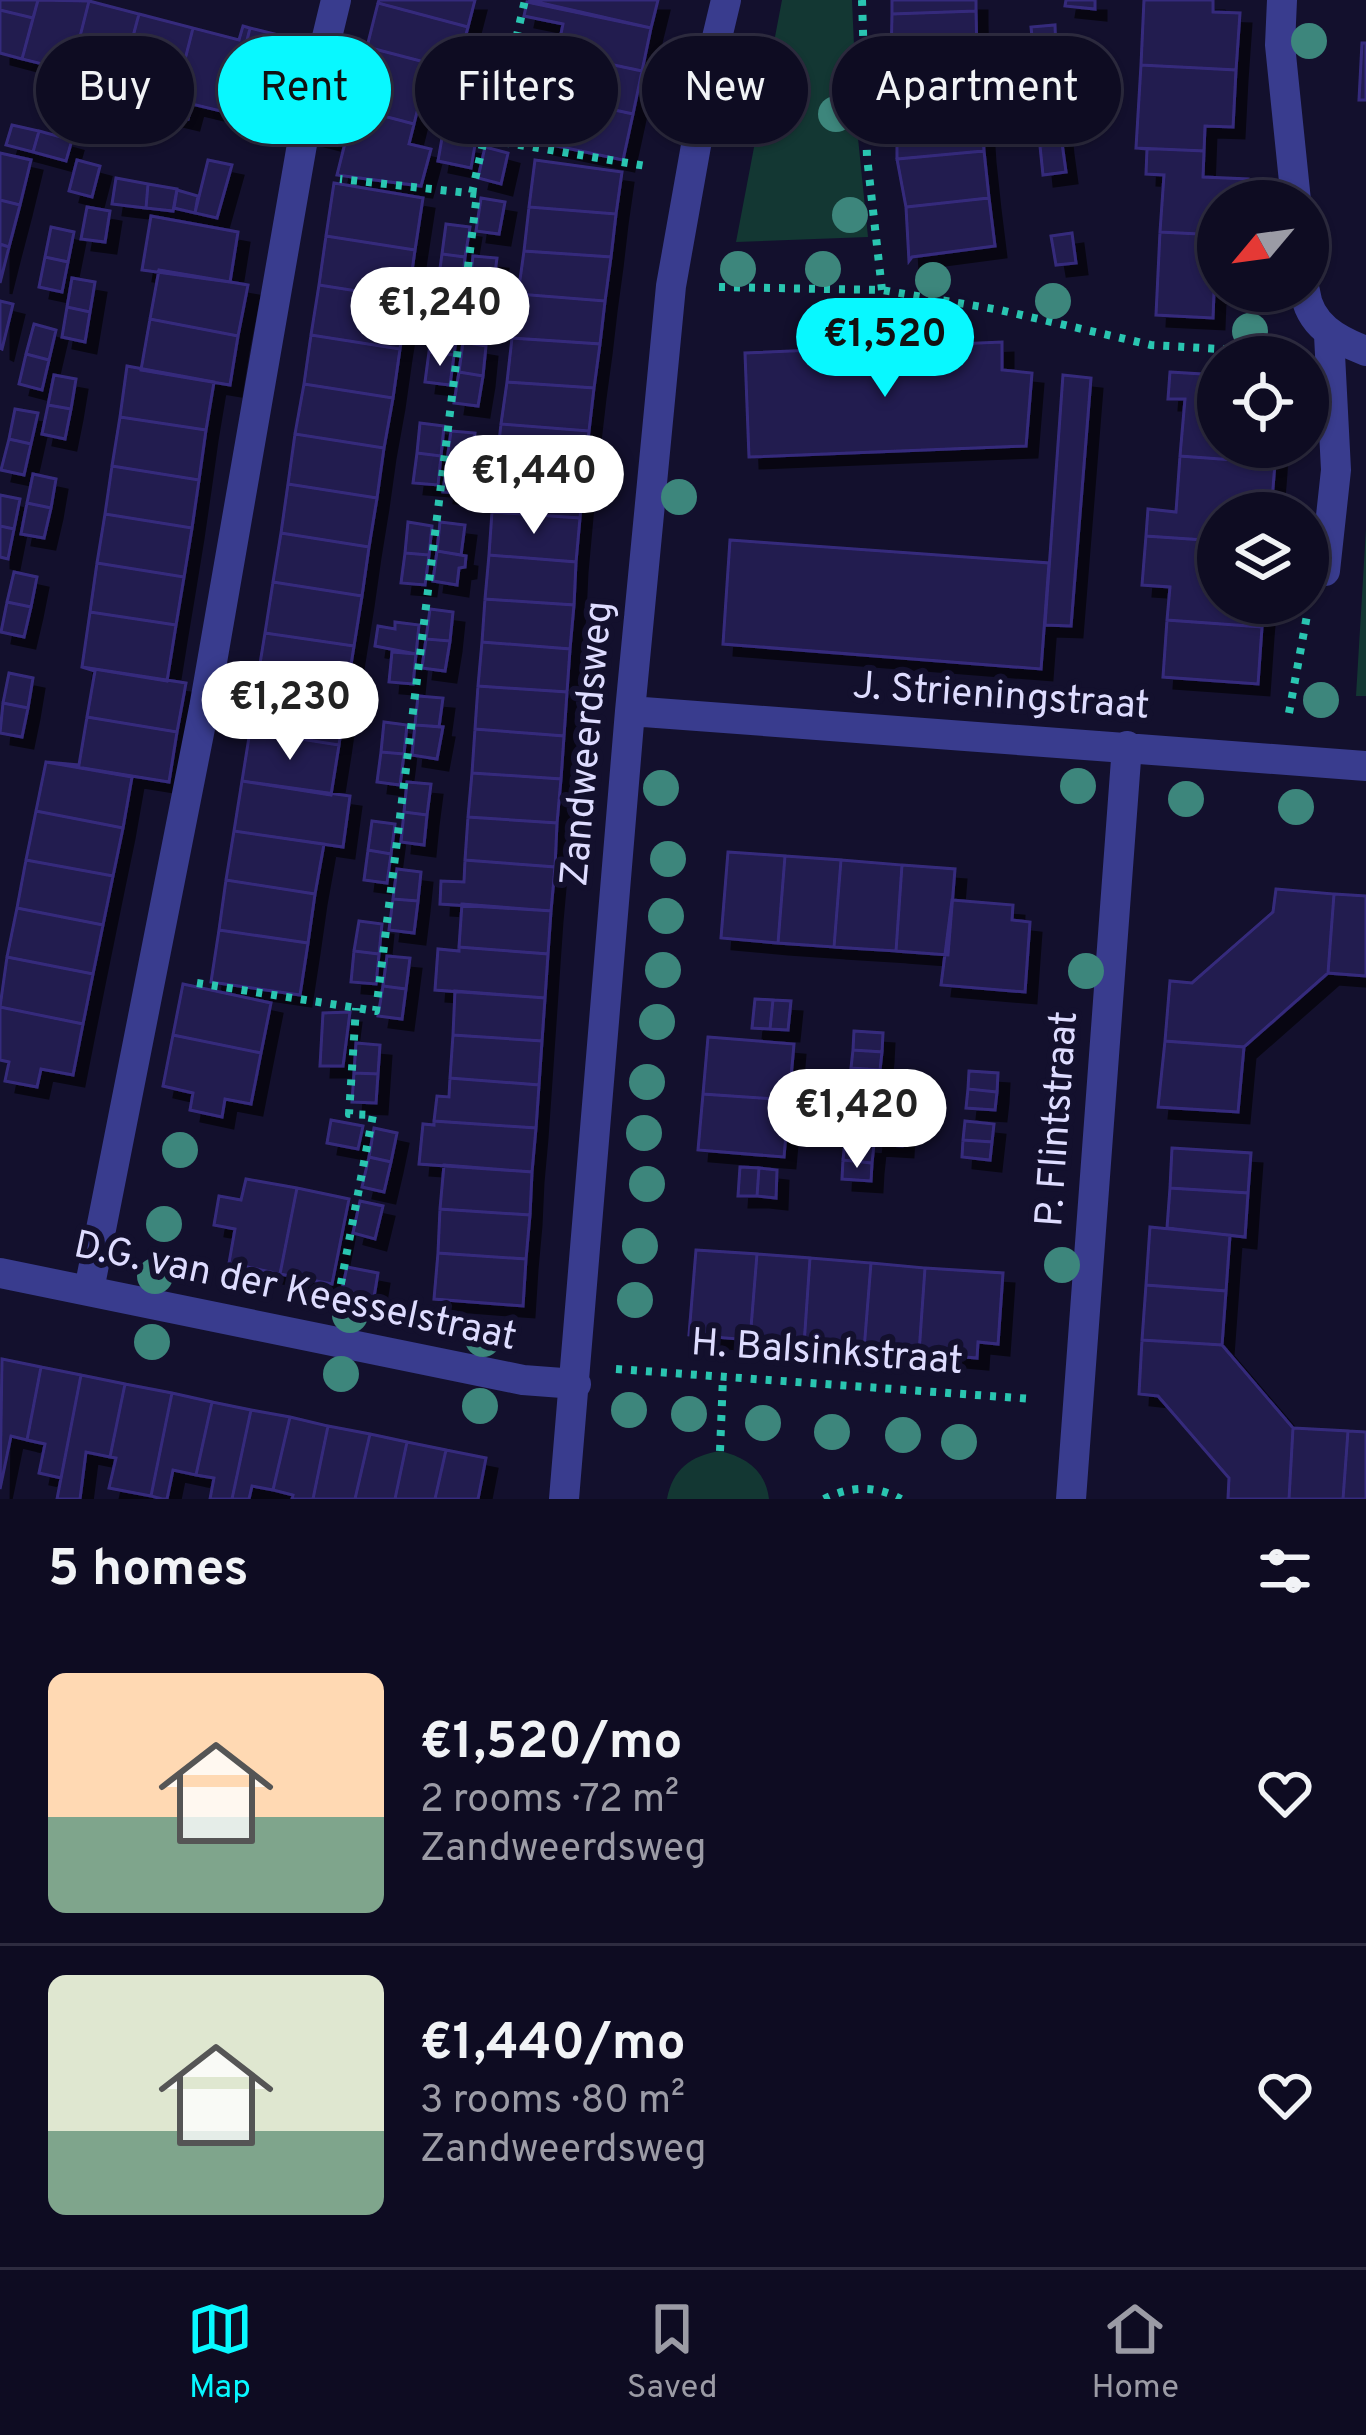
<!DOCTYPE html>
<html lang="en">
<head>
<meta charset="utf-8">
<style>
  body { margin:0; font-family:Overpass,sans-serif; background:#1c1a2f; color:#f1f3f6; height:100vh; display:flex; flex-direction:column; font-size:45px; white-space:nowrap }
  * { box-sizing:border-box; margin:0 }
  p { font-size:39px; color:#9b9ba5 }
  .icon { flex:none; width:66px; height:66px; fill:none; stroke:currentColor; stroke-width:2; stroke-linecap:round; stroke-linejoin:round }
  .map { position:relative; height:1499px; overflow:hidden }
  .drawer { display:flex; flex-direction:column; background:#0e0c22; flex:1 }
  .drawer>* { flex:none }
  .hud { position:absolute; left:36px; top:36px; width:1296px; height:108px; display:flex; gap:24px }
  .needle { width:78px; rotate:241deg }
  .tools { position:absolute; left:1197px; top:180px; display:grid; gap:24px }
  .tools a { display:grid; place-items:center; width:132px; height:132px; border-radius:50%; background:#0e0c22; box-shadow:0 3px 9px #0004,0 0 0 3px #2e2c40; font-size:60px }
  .price { position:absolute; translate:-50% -102px; padding:0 27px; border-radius:42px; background:#fff; color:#222; font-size:39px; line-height:78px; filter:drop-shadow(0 3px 6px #0008) }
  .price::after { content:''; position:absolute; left:50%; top:72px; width:36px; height:27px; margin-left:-18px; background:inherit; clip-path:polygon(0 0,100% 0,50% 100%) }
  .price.on { background:#08f8ff; color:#111 }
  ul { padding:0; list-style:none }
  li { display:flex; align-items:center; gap:36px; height:300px; padding:0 48px }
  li+li { border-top:3px solid #2e2c40 }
  li span { display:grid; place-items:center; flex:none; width:336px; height:240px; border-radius:18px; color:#555 }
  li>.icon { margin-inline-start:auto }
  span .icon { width:144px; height:144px; fill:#fffc; stroke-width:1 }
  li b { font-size:51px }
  h2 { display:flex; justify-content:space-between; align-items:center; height:144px; padding:0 48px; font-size:51px }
  .chip { padding:0 42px; border-radius:54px; background:#0e0c22; box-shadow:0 3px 9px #0004,0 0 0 3px #2e2c40; font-size:42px; line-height:108px }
  .chip.on { background:#08f8ff; color:#111 }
  .tab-bar { display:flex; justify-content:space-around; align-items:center; height:168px; border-top:3px solid #2e2c40; background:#0e0c22; font-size:33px; color:#9b9ba5 }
  .tab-bar a { display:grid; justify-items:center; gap:6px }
  .tab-bar .on { color:#08f8ff }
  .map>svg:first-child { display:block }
  .green { fill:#133733 }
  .building { fill:#221b4f; stroke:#362c7c; stroke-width:3; filter:url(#shadow) }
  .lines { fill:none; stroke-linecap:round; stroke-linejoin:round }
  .minor-tunnel { stroke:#312f4c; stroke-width:30; stroke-dasharray:30 15; stroke-linecap:butt }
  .path { stroke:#2ac5b1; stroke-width:8; stroke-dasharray:6 9; stroke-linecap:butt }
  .minor { stroke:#393c8e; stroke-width:30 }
  .tree { fill:#3d867c }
  .labels { text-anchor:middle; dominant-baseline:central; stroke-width:12; stroke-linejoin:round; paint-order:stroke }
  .street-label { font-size:39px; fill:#dedcff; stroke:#13102d }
</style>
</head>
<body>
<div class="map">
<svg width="1366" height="1499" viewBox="0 0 1366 1499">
  <defs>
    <filter id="shadow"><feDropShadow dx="11" dy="11" stdDeviation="0" flood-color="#0009"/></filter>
  </defs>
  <rect width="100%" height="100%" fill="#13102d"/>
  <path class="green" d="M782,0H852L858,138L868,237L736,242Z
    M1366,529V696H1356Z
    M720,1451C746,1457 766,1471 769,1499H667C673,1469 690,1456 720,1451Z"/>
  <path class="building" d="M0,0H38L33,18L0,10Z
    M38,0L89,1L67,88L46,83L51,66L22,59Z
    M379,0H475L468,27L378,3Z
    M528,0H658L651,28Z
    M892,0H976V11L892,14Z
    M1066,0H1095V9L1065,6Z
    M1144,0H1213V12L1240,13L1236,70L1141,65Z
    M89,1L139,14L120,85L92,78L88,93L67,88Z
    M527,2L651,28L642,71L557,53L563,24L524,16Z
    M378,3L468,27L460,57L500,67L497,81L367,47Z
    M0,10L33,18L22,59L0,53Z
    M976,11L977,59L891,62L892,14Z
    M139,14L193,28L171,115L146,108L150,92L120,85Z
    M1055,25L1056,55L1034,56L1031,27Z
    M243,26L250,28L229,113L192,104L188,119L171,115L193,28L239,40Z
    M250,28L299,40L295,55L327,63L320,91L240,70Z
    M1362,43H1366V100H1359Z
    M367,47L497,81L493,92L449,81L442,109L419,104L414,124L319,99L327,63L361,72Z
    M557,53L642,71L633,114L507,87L510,76L550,84Z
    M1056,55L1059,84L1035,86L1034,56Z
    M977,59L981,105L897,110L891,62Z
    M1141,65L1236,70L1233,127L1205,126L1204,151L1136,148Z
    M240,70L320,91L309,134L229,113Z
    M507,87L633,114L623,160L538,142L545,110L505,102Z
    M319,99L414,124L409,144L431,149L421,186L337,175L345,143L309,134Z
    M981,105L984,151L897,159V110Z
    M1059,113L1062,143L1040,146L1037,116Z
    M12,125L39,131L33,152L6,145Z
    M39,131L72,140L66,161L33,152Z
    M442,138L475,145L471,168L438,161Z
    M1062,143L1066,172L1043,175L1040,146Z
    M485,147L508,153L501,184L478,178Z
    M1136,148L1204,151L1203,177L1248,179L1247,201H1218V235L1160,232L1164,175L1146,174L1147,149Z
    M984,151L989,198L906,207L897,159Z
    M0,153L31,160L20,205L0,200Z
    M77,160L100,166L92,197L69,191Z
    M208,160L232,165L217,218L195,213Z
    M535,160L622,172L616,214L529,207Z
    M116,178L148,184L146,208L112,204Z
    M334,183L423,198L415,250L326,236Z
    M148,184L177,189L173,211L146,208Z
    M177,190L198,196L195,213L174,208Z
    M481,198L505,202L499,234L476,231Z
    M989,198L995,246L912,257L909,261L906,207Z
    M0,200L20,205L9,247L0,244Z
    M87,207L110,211L105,242L81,239Z
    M529,207L616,214L611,257L524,251Z
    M151,216L238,232L230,282L142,270Z
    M446,224L470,227L465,257L442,254Z
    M51,227L74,232L68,262L45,257Z
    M1160,232L1218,235V291L1242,293L1214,292L1213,318L1156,315Z
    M1072,233L1076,263L1056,265L1051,236Z
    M326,236L415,250L408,299L319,285Z
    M0,244L9,247L0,283Z
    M524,251L611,257L605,301L518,294Z
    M442,254L465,257L462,286L438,283Z
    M473,256L497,258L493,288L470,285Z
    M45,257L68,262L62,292L39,287Z
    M159,270L248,285L238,336L150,319Z
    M72,278L95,282L90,312L67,307Z
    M319,285L408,299L400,349L311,335Z
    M470,285L493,288L490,319L466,316Z
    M518,294L605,301L600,344L512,338Z
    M0,301L13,304L2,349L0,348Z
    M67,307L90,312L85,342L62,337Z
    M150,319L238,336L230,385L141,370Z
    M433,322L458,325L454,355L429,352Z
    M34,324L56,330L49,360L26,354Z
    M311,335L400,349L393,398L304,384Z
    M512,338L600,344L594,388L507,382Z
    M463,342L486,346L483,376L459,372Z
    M1002,342V370L1032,373L1026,446L749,457L745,353Z
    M429,352L454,355L450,385L425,382Z
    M26,354L49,360L42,390L19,384Z
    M127,366L214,382L206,430L120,417Z
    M459,372L483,376L478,406L454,403Z
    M1170,372L1218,375V447H1276L1275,463L1180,456L1185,399H1168Z
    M54,375L76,379L71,409L48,405Z
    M1063,375L1091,378L1071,626L1045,625Z
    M507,382L594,388L589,431L501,424Z
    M304,384L393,398L384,448L295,434Z
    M48,405L71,409L65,439L42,434Z
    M15,409L38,413L31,444L9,439Z
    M120,417L206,430L199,480L112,466Z
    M420,423L444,426L441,456L417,453Z
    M501,424L589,431L584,474L496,468Z
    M451,431L475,433L471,464L447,461Z
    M295,434L384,448L377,498L288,484Z
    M9,439L31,444L24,475L1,470Z
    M417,453L441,456L438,485L413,483Z
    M1180,456L1275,463L1271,513H1218V541L1146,536L1148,509L1176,512Z
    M447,461L471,464L468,494L443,492Z
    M112,466L199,480L192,528L105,514Z
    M496,468L584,474L580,518L492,512Z
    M33,474L56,479L51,508L27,503Z
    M288,484L377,498L369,547L281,533Z
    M0,495L20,499L14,529L0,526Z
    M27,503L51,508L44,538L21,534Z
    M492,512L580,518L576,562L489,555Z
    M105,514L192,528L184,577L97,563Z
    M408,522L432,526L429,555L405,553Z
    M440,522L465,525L461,555L437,551Z
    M0,526L14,529L8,559L0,557Z
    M281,533L369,547L362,596L273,582Z
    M1146,536L1218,541V603H1264L1262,627L1167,620L1170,587L1142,585Z
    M730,540L1049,563L1041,669L723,644Z
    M437,551L466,556L465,567L459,568L457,585L433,581Z
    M405,553L429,555L425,585L401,583Z
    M489,555L576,562L574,605L485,599Z
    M97,563L184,577L176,625L90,612Z
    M14,572L37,577L31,607L7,602Z
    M273,582L362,596L354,646L265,633Z
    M485,599L574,605L570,649L482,642Z
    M7,602L31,607L24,637L1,632Z
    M430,609L453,612L450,641L426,639Z
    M90,612L176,625L167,681L82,667Z
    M1167,620L1262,627L1258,684L1163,677Z
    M395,622L419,625L416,654L375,646L378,626L395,629Z
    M265,633L354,646L346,696L257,682Z
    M426,639L450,641L445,671L422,668Z
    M482,642L570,649L567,692L478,686Z
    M392,652L416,654L413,684L389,682Z
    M82,667L186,683L177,732L87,717L95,671Z
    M9,673L33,678L28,708L3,703Z
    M257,682L346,696L339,745L250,731Z
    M478,686L567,692L564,736L475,729Z
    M418,696L443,698L439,727L415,725Z
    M3,703L28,708L22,737L0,733Z
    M87,717L177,732L169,782L46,762L79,765Z
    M384,722L407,725L404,754L381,752Z
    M415,725L443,727L437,759L412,755Z
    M475,729L564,736L561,779L472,773Z
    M250,731L339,745L331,795L242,781Z
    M381,752L404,754L400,785L377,782Z
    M46,762L132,777L123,828L36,811Z
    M472,773L561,779L557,823L468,817Z
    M242,781L350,796L343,847L234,831Z
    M407,782L431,784L427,815L404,812Z
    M36,811L123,828L113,876L26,860Z
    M404,812L427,815L424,845L401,842Z
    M468,817L557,823L555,867L465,860Z
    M372,821L395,824L391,854L368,850Z
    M234,831L324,844L315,894L226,880Z
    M368,850L391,854L387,883L364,880Z
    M728,852L785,856L778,943L721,938Z
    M785,856L841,860L834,947L778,943Z
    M26,860L113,876L103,925L17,908Z
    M465,860L555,867L551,911L440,904L441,881L464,882Z
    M841,860L902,865L896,951L834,947Z
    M902,865L955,869L948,955L896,951Z
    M397,869L421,872L418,901L393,899Z
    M226,880L315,894L308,943L219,930Z
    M1276,889L1334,894L1328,973L1244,1047L1165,1041L1170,981L1192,983L1273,912Z
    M1334,894L1366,896V976L1328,973Z
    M393,899L418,901L414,933L389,930Z
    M952,900L1013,905L1012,920L1030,922L1025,992L941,985Z
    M462,904L551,911L548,954L459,947Z
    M17,908L103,925L93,974L7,957Z
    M359,921L382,924L379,954L354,951Z
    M219,930L308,943L300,995L211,982Z
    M459,947L548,954L545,998L435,990L438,949L459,951Z
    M354,951L379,954L376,984L351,982Z
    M387,956L410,958L406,989L383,986Z
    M7,957L93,974L83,1024L0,1007Z
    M183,984L271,1003L261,1053L173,1035Z
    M383,986L406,989L402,1019L378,1016Z
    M455,991L545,998L542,1041L453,1035Z
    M755,999L773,1000L770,1029L752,1028Z
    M773,1000L791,1001L788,1030L770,1029Z
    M0,1007L83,1024L73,1075L41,1069L37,1087L5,1081L9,1062L0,1060Z
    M350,1012L343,1066H320L323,1013Z
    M854,1031L883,1033L882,1052L853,1050Z
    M173,1035L261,1053L251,1104L225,1099L222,1117L190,1110L193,1093L163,1086Z
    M453,1035L542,1041L539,1085L450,1078Z
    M708,1037L794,1044L789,1100L703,1094Z
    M1165,1041L1244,1047L1238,1112L1158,1107Z
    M356,1043L380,1045L378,1074L354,1073Z
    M853,1050L882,1052L880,1070L851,1068Z
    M878,1071L908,1073L906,1092L877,1089Z
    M969,1071L998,1073L997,1092L968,1089Z
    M354,1073L378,1074L376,1103L352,1102Z
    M450,1078L539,1085L536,1128L434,1121L437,1096L449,1097Z
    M877,1089L906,1092L905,1110L876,1108Z
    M968,1089L997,1092L995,1110L966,1108Z
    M703,1094L789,1100L784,1157L698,1150Z
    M876,1108L905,1110L903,1128L874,1126Z
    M331,1120L363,1126L358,1149L327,1143Z
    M434,1121L536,1128L532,1172L419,1164L423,1124L434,1125Z
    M965,1121L994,1124L992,1142L963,1140Z
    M874,1126L903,1128L902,1146L872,1144Z
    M374,1128L397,1133L391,1162L369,1157Z
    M963,1140L992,1142L990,1160L962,1157Z
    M845,1141L874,1144L872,1163L843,1160Z
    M1172,1148L1251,1153L1248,1193L1170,1188Z
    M369,1157L391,1162L384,1192L362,1187Z
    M843,1160L872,1163L871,1181L842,1179Z
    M444,1165L532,1172L530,1215L440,1209Z
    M740,1167L759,1168L757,1196H738Z
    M759,1168L777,1170L776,1198L757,1196Z
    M246,1179L297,1188L280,1274L229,1263L235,1229L214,1225L219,1196L241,1200Z
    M297,1188L349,1199L332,1284L280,1274Z
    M1170,1188L1248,1193L1245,1237L1167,1228Z
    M360,1201L383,1206L375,1239L353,1233Z
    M440,1209L530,1215L526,1259L438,1253Z
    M1150,1227L1230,1235L1226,1291L1146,1285Z
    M696,1250L757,1254L750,1340L689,1335Z
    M438,1253L526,1259L523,1306L434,1299Z
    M757,1254L810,1258L804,1345L750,1340Z
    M810,1258L871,1263L864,1350L804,1345Z
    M871,1263L925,1268L919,1353L864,1350Z
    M347,1267L378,1273L374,1297L342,1290Z
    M925,1268L1003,1273L998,1344L978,1342L977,1358L919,1353Z
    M1146,1285L1226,1291L1222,1345L1142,1340Z
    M1142,1340L1222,1345L1293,1428L1289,1499H1228L1229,1478L1158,1396L1139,1394Z
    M2,1359L41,1367L27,1440L11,1436L0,1489Z
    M41,1367L81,1375L61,1478L39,1473L45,1444L27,1440Z
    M81,1375L125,1384L110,1457L86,1452L80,1499H57Z
    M125,1384L172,1393L151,1496L109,1488L116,1458L110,1457Z
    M172,1393L212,1402L196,1475L173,1470L167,1499H162L151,1496Z
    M212,1402L251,1410L232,1499H210L214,1478L196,1475Z
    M251,1410L290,1417L273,1490L252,1486L249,1499H232Z
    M290,1417L328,1426L313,1499H292L293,1495L273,1490Z
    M328,1426L370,1434L355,1499H313Z
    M1293,1428L1348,1431L1343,1499H1289Z
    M1348,1431L1366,1432V1499H1343Z
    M370,1434L407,1442L395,1499H355Z
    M407,1442L446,1450L435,1499H395Z
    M446,1450L486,1458L478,1499H435Z"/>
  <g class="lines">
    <path class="minor-tunnel" d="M304,133L321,62"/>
    <path class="path" d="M862,0L867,157L882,290
      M493,140L525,0
      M472,193L484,139L646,166
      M719,287L882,290L1000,310L1151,345L1287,353
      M1289,713L1308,610
      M197,983L376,1011L477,194L340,179
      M338,1299L373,1115L349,1114L356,1008
      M616,1369L1032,1399
      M720,1451L723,1377
      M824,1499C850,1486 875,1485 901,1499"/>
    <path class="minor" d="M1282,0L1280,45L1296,201
      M321,62L336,0
      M1305,291C1309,325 1337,340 1366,351
      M1325,571L1336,470L1329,335
      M630,711L1366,766
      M0,1273L523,1380L576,1384
      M89,1290L204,708L304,133
      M564,1499L630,711L671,286L710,67L726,0
      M1071,1499L1127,746"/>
  </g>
  <g class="tree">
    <circle cx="1309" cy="41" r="18"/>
    <circle cx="836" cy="114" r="18"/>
    <circle cx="850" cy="215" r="18"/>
    <circle cx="738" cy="269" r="18"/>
    <circle cx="823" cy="269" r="18"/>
    <circle cx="933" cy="280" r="18"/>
    <circle cx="1053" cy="301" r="18"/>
    <circle cx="1250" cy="331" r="18"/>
    <circle cx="679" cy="497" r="18"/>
    <circle cx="1321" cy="700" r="18"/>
    <circle cx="1078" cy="786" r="18"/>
    <circle cx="661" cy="788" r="18"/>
    <circle cx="1186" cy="799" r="18"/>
    <circle cx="1296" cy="807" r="18"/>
    <circle cx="668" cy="859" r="18"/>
    <circle cx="666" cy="916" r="18"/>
    <circle cx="663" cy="970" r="18"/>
    <circle cx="1086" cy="971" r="18"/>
    <circle cx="657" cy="1022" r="18"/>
    <circle cx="647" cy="1082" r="18"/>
    <circle cx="644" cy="1133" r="18"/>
    <circle cx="180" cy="1150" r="18"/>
    <circle cx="647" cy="1184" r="18"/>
    <circle cx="164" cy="1224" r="18"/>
    <circle cx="640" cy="1246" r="18"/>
    <circle cx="1062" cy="1265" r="18"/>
    <circle cx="155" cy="1276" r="18"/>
    <circle cx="635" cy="1300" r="18"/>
    <circle cx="350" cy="1315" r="18"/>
    <circle cx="483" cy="1339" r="18"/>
    <circle cx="152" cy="1342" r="18"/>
    <circle cx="341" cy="1374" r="18"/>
    <circle cx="480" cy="1406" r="18"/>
    <circle cx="629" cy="1410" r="18"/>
    <circle cx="689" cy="1414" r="18"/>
    <circle cx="763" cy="1423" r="18"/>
    <circle cx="832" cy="1432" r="18"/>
    <circle cx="903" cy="1435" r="18"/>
    <circle cx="959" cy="1442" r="18"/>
  </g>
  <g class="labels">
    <g class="street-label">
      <text transform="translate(1001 698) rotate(4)">J. Strieningstraat</text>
      <text transform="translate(589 744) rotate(-85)">Zandweerdsweg</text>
      <text transform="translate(1059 1119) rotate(-86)">P. Flintstraat</text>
      <text transform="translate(295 1293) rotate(12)">D.G. van der Keesselstraat</text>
      <text transform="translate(827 1354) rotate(4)">H. Balsinkstraat</text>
    </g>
  </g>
</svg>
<div class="tools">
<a><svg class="needle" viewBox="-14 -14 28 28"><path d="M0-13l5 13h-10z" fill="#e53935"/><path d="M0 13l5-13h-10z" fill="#9b9ba5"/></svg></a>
<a><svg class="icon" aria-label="locate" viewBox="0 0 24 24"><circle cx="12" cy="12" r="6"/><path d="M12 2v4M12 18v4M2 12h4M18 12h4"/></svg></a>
<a><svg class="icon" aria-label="layers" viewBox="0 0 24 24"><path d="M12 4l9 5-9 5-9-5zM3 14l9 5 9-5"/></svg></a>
</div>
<b class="price" style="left:440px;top:369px">€1,240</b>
<b class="price on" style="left:885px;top:400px">€1,520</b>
<b class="price" style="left:534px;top:537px">€1,440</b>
<b class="price" style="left:290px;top:763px">€1,230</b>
<b class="price" style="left:857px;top:1171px">€1,420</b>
<div class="hud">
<a class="chip">Buy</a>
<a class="chip on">Rent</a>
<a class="chip">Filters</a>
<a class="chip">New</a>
<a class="chip">Apartment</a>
</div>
</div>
<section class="drawer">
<h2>5 homes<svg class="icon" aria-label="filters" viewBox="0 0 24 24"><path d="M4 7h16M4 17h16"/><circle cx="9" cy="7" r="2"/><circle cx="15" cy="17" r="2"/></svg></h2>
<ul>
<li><span style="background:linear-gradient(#ffd9b3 60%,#7fa58c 0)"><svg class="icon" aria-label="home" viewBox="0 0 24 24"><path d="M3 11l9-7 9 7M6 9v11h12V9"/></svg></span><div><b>€1,520/mo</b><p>2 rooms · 72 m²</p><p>Zandweerdsweg</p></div><svg class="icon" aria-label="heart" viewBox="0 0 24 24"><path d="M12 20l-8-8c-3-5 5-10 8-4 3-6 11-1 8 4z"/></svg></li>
<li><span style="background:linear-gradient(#dfe7d0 65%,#7fa58c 0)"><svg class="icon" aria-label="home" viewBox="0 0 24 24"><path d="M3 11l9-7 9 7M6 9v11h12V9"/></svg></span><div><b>€1,440/mo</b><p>3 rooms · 80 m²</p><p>Zandweerdsweg</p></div><svg class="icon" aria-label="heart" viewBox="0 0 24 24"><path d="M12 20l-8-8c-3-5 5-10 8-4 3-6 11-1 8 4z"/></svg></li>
</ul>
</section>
<nav class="tab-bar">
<a class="on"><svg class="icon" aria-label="map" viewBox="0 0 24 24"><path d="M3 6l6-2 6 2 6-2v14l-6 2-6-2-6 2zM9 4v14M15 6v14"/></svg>Map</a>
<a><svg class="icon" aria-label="saved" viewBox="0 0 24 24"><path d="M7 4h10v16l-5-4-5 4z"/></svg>Saved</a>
<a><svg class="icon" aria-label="home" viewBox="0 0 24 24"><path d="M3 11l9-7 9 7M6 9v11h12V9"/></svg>Home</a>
</nav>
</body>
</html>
